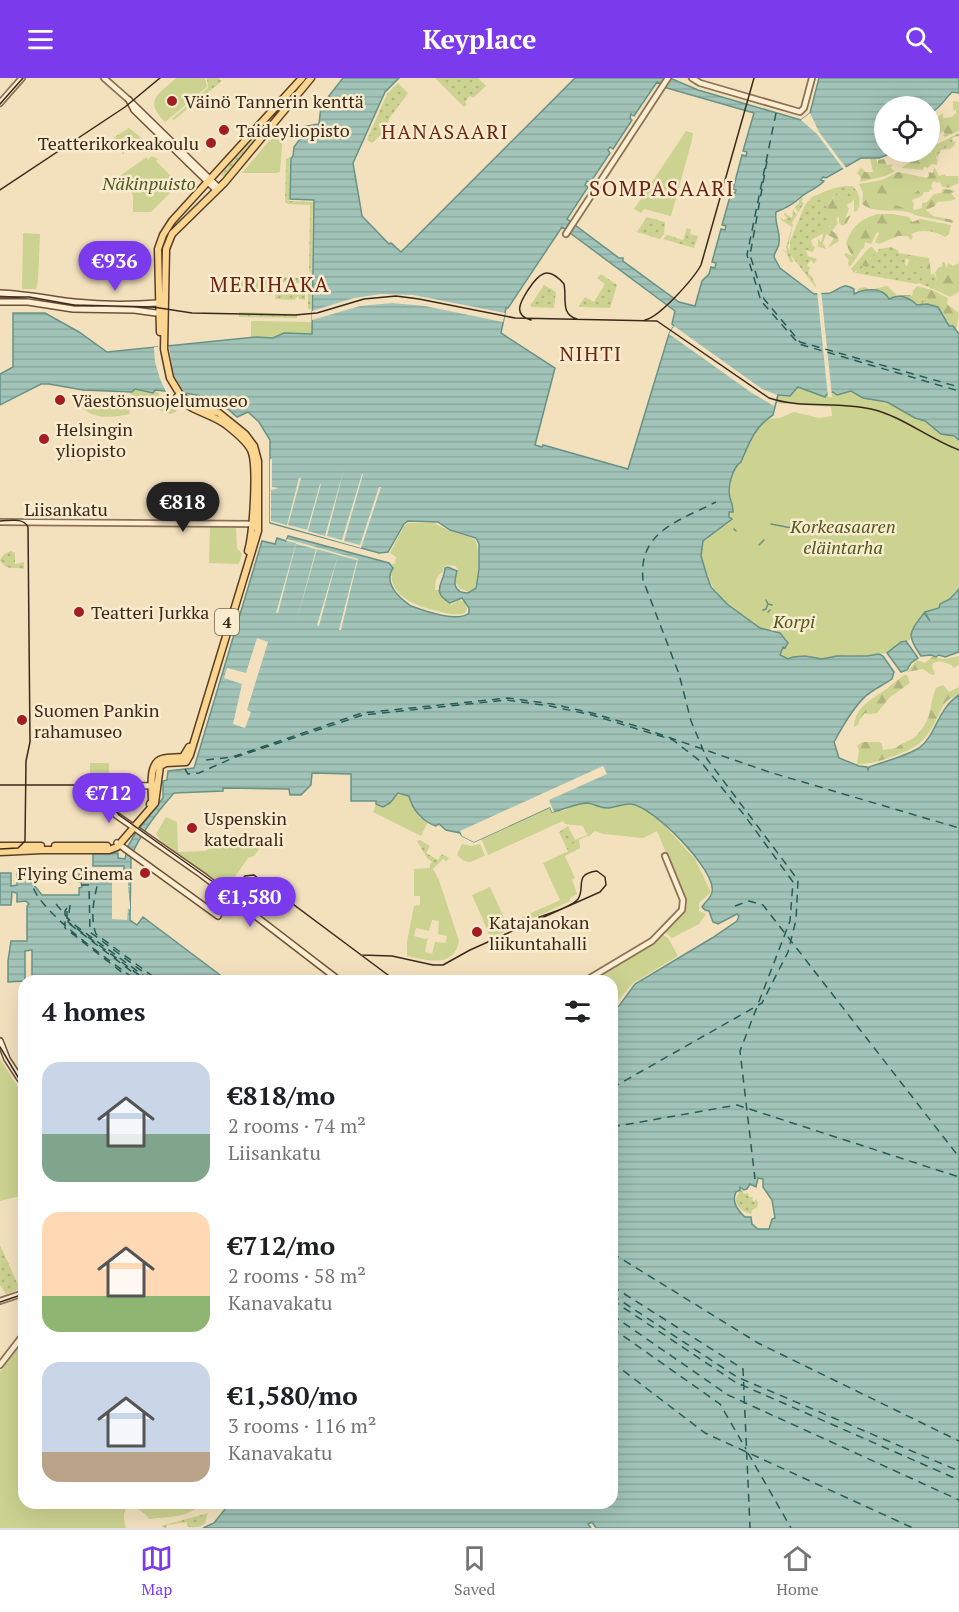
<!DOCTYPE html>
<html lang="en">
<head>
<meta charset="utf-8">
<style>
  body { margin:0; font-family:"PT Serif",serif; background:#f6f6f6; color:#202124; height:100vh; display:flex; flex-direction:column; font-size:22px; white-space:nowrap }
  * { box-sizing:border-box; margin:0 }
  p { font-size:20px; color:#757577 }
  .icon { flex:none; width:33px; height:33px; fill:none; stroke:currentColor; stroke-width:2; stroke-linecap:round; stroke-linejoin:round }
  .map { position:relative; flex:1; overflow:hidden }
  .side { position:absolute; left:18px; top:897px; width:600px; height:534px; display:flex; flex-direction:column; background:#fff; border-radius:18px; box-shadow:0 6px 24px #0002 }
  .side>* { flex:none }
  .buttons { position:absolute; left:874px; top:18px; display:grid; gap:12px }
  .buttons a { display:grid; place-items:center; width:66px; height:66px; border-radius:50%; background:#fff; box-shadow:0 6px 24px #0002; font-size:30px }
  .price { position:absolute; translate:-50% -51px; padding:0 14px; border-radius:21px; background:#7c3aed; color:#fff; font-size:20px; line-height:39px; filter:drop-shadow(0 2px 3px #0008) }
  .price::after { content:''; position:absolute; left:50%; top:36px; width:18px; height:14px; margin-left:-9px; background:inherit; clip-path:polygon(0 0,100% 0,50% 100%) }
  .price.active { background:#222; color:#fff }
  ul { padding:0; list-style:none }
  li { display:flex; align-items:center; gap:18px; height:150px; padding:0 24px }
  li span { display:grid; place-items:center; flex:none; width:168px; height:120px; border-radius:18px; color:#555 }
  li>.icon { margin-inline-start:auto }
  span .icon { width:72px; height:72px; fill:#fffc; stroke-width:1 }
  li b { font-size:26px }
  h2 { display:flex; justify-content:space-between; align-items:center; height:72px; padding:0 24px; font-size:26px }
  header { display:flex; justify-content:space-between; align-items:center; height:78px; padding:0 24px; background:#7c3aed; color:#fff; font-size:27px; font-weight:700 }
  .dock { display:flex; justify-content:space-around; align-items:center; height:84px; border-top:2px solid #e0e0e0; background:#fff; font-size:16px; color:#757577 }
  .dock a { display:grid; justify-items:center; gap:3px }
  .dock .active { color:#7c3aed }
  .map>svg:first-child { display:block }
  .grass { fill:url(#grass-dots) }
  .forest { fill:url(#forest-firs) }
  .wetland { fill:url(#wetland-marsh) }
  .park { fill:#ccd290; fill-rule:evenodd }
  .water { fill:url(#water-rules); stroke:#689286; stroke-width:1.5; fill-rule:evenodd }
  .pier { fill:#f3e1be }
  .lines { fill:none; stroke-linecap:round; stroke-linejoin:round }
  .stream { stroke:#689286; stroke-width:1.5 }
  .ferry { stroke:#285c57; stroke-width:1.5; stroke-dasharray:8 6; stroke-linecap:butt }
  .tertiary-casing { stroke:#8d7154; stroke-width:8 }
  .secondary-casing { stroke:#6f5138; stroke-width:8 }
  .primary-casing { stroke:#5a3e29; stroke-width:9 }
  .tertiary { stroke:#fdeed2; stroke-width:4.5 }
  .secondary { stroke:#fdeed2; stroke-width:5 }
  .primary { stroke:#fbd690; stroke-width:6 }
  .tram { stroke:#3b291b; stroke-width:1.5 }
  .poi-dot { fill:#a31e23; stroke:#f9ebce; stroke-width:2 }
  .labels { text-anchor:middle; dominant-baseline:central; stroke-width:5; stroke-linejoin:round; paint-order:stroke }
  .shield { fill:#f9ebce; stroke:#746351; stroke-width:1.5 }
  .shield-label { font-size:16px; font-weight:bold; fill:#3b291b }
  .poi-label { font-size:18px; fill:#3b291b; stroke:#f9ebce; text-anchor:start }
  .park-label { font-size:18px; font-style:italic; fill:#4d591f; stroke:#f9ebce }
  .street-label { font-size:18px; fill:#3b291b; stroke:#f9ebce }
  .neighbourhood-label { font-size:20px; letter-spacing:1.5px; fill:#6c2515; stroke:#f9ebce }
  .quarter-label { font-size:21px; letter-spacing:1.5px; fill:#6c2515; stroke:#f9ebce }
</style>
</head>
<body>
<header><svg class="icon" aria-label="menu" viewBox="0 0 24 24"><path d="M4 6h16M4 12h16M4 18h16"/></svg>Keyplace<svg class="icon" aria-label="search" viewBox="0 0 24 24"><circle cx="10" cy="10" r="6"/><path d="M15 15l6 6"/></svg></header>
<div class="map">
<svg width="959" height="1450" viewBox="0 0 959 1450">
  <defs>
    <pattern id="grass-dots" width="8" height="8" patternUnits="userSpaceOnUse" patternTransform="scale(1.5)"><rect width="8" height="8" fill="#ccd290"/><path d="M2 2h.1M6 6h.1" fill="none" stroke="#b0b47c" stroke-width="1.8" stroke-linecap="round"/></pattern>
    <pattern id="forest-firs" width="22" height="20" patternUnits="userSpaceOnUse" patternTransform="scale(1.5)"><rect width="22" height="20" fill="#ccd290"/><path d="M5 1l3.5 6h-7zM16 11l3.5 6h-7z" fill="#b0b47c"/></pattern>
    <pattern id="wetland-marsh" width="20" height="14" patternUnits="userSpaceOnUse" patternTransform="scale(1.5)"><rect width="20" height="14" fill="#ccd290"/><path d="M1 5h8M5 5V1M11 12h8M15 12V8" fill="none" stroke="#b0b47c"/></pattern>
    <pattern id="water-rules" width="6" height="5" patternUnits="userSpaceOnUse" patternTransform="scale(1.5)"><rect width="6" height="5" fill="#a2c4b8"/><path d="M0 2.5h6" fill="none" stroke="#8ca89e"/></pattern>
  </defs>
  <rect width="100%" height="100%" fill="#f3e1be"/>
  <path class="grass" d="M207,0H218L222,3L174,42L172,41L208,10Z
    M435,0H478L486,8L473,20L470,18L465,24L467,27L464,29Z
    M398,5L408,15L389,41L388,50L372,65L367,62L387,16Z
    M268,42L267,48L226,100L221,97Z
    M129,50L144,62L123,76L113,60Z
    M959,55V58L952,60L953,64L956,63L955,67L950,71L941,72L937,80L936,77L927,75L926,74H930V70Z
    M290,79L289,123L313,124L311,231H308V206L311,205V194L309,193L310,127L288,126L285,124L286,81Z
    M844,108H852C860,114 860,121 859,131L857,127L858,118L833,128L839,117L831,120L835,110Z
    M826,113L823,117L829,125L828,142L830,146L823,165L826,171L816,168H818V161L821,164L823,157L822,156L811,162L812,167L815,169L813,174L806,172L808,178L817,181L814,186L811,182L807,187L811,190L809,191L808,195L812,199L817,211L790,176V163L805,127L812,119Z
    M803,119L802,124L804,125L792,145L793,147L788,168L793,184H790L786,174L781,172L787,173L786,169L792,149L781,142L780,139L784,142L787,140L784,136L786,134V136L792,140L793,131L796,137L798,134L795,130L796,127L799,126V123Z
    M647,139L665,144L664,156L660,161L637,154Z
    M687,150L691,151L690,156L698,158L694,170L663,161L667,157L683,162Z
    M872,169L877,175L879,171L891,169L899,173L898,175L911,177L909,182L906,180L905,186L907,188L919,189L923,187L922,201H927L930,197L934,196L937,201L935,207L942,215L919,205L917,206L856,195L858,190L871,180L872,173L869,170Z
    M601,196L617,207L610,230L578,229L585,219L594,224L605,206L597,200Z
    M275,199L306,200L305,222L299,221L298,218L294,222L275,221V215H284L285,211H288V214L302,215V203H300V205H294V202L292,205L275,203Z
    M544,207L556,214L554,230L532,229L530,228Z
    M239,234L297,236V240L239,239Z
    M11,473L15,475V486L24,484V491C11,488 8,494 0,482L4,476Z
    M568,748L575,762L587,757V758L579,762L580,770L569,775L559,754Z
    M420,762L430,768L426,775L438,782L442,776L449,780L446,783L443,781L432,792L414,797V791L430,790V786L432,784L427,780L417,763Z
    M742,1112L744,1116L748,1115L749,1119H753L752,1121L754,1124L756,1121L758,1125L757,1130L753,1131L751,1136C745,1135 735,1129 736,1121C737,1118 739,1116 739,1113Z
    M0,1167L20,1211L6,1216L0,1207Z
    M208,1435L205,1445C200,1450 192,1450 187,1448V1444L167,1447L166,1450L161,1448Z"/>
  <path class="forest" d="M953,23L959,24V53L945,59L943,57L945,55L942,53L938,60L936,57L938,44L936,40L943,35V40L952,39L956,35V31L954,33L953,31Z
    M925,74L937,75L936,78L938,82L937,87L932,86L928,90L924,89L923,92L901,90Z
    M870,81H876L878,87V82L884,81L887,87L893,86L891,90L895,93L886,98L860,104L861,99L857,95L861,89L865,94H873Z
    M935,90L939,98L945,96L946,98H958L959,105C952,107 952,111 943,109L939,103L938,105L934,103L931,107L933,112L930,111L929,114H924L922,118L912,122L914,126L913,130L914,132L922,130V125L927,124L934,116L941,115L943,111L954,112L955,114L951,115L956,121L950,123L937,124L935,128L926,132L933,138L953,142V145L915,137C903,128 878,138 862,126L863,115L859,106L882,102L898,94L927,100L929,98L928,94L933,95V92Z
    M835,110L832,121L839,115L842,116L833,128L844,121H850L853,114V117L858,118L859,125L857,127L858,132L854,134V122L847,127L849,131L845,140L851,137L846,146L842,148L839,145V138L836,141L838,145L832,153L837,156L839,163L828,170L834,160L822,154L825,150L830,149L826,135L829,125L822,117L826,113Z
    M878,136H892L909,139L912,144L920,141L951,147L949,156L945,159C935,152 921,151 911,156L913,159L911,162L907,158H898L879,166L875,164L879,155L877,154L871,166L865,164L864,170C858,173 856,184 849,189L848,185L849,182L844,177L846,175L852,178L846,166C852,148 860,141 878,136Z
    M869,170H871L875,176L869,181L870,187L866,189L862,187L854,195L851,191Z
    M911,177L929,180L931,196L927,201H922L920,197L923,187L917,192L908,190L907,188Z
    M942,184H944L947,190L948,185L953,188L959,185V214L950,219L942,215L935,207L937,201L935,195L939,189H942Z
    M917,208L932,212L948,220L947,226L959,235L957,249L948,246C940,229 942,227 923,221L920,223L912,219L913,213Z
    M959,578V587L953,590L952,587L940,583L933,585L932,588L935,596L932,597L923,591L907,594L917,582L925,585L932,579L944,581Z
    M904,597H907L910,605L889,620L877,635L870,636L865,635L860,641L858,647L854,649C854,629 874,620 888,610C893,606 898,601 904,597Z
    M943,607L949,614L959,609V616L948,622L944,626C938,638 931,654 922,663C913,673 871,688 857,686L859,672L857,668L862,664H879L882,666L883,672L896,670C902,664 910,664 916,658C935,637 927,632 936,610Z"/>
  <path class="wetland" d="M887,208L897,217H910L920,223L927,220L940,226L948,246L955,247L959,256L897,223L856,214L859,210L866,209L869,212Z"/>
  <path class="park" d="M176,0H205L207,9L165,44C143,22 158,17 176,0Z
    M686,53L693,55L692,62L671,138L644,131L641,135L634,131Z
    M283,54L280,94L277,95H242L269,63Z
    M152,78L158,81L156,83L171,98L170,101L177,108L151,134H133V117L122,101L121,97L147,79L148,82Z
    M904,97L916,98L920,111L909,119L912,126L906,131L891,125L892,115Z
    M23,155L40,156L38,203L36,211H22Z
    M241,199H274L273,217L241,216Z
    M251,243L312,244V256L285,255L273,260H251Z
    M797,309L807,311L823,319C832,313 841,315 851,313L863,320L887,324L915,340L925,343L933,350L959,362V511L950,521L944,524L939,530L931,532L930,543L924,536L914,548L910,562L901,564L887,575L867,578L848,577L822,581L805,578L786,581L780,577L783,569L788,565C779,548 770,556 757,548C730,530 711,516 702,483C700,476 699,467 704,460C710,452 721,447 729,439L731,399L734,391L741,384L749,364L761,345L765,341L780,340L794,334L819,340L832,338L831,329L775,325L777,317L790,318Z
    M135,311L153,315L155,312L177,333L171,336L156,331L140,318L135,319L129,314Z
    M79,326L129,328L130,336C112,340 90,342 79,326Z
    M408,445H434L450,453L475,461C480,474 479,496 475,509L468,514L459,510L455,503L458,491L455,488L447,487L443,490V494C436,497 435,505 435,512H439L451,527L459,522L464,524L467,530L465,535C457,538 450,536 442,534C421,530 384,519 393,489L391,487L395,485L396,479L390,475L404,448Z
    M210,449L236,450L237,470L242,476L239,486L209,485Z
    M90,685H109V704L90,703Z
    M400,715L409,718C411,734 421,733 428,744L421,758L373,734L376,726C390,733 390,718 400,715Z
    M590,725L601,730L631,725L652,735L667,747L665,748L695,781L711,814L699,825V833L706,836L699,846L672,860L665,854L685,832L687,825L657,753L643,760L603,756L595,753L588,759L583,748L565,746L563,743L488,777L481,760L550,729L555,734L566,732L572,726Z
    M166,739L177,744L178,774L205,773L215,768H260V770L254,778L248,780L228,809H225L161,763L156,756Z
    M579,763L580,770L565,778L575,800L572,801L577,816L570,820V823L495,858L489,856L472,817L490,809L507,846L560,822L543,785L571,772L569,767Z
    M462,766L471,768L480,766L485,778L470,784L464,783L457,777Z
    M414,791H433L439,802L459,863C454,891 427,882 407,878V864L414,828L420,827V818H414ZM432,842L439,843L438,856L447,858L446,865L435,864L432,876L425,874L428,859L426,861L414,858L416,850L429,853Z
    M663,857L668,860L678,878L633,905L612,930V903H591L651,868Z
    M0,981L24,1018V1117L0,1123Z
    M24,1262V1425H202C190,1440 166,1439 149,1441C135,1423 118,1425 126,1450H0V1294Z"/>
  <path class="water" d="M343,0H399L385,14L353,85L362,138L389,166L391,165L401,174L575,0H670L698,12L801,42L810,35L819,0H959V15L952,14C944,22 940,31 930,35V28H885V74H895L879,80H861L826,100L823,99L821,102L824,103C817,111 807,113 800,120C793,126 784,131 776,134C774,146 781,154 779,165C779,171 774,173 774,179L780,190L814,216C819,215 826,216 830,215C841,211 842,204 854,211V216C865,210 883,209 889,221C900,215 909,219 917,227L927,226L938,229L949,248H953L959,256V362L954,358L941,356L925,343L915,340L887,324L863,320L851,313L837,317L833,314L828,315L825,319L798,309L790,318L778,317L773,337C755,348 749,365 741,384C733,389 727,408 730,420C732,425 733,427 733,434H729V439L732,441L703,463L701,478L707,498L711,509L727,526L760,550L780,555L788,565L785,570L783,569L780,577L788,581L793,579L805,578L822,581L837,578H867L879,576L883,578L894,594L892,601C885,606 878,609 871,614C857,623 842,649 834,664L839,680L859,688L867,689L868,692L869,689C886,683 904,679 919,670C936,658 937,631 959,617V1450H596L592,1444L588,1446L591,1450H203L214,1445L230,1425H612V932L619,928L635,906L712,860L737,843L739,838L737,836L718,846L713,844L709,833L705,832L702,829C705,824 711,820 712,814C717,793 653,728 631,726C625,725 616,729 609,730C600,731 594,725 586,725C573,726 565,732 552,734L550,729L474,764L462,758L460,755L446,752L439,746L436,748C423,744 412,731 409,718L398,715L390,725L383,729L376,726V723H351V696L312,695L311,707L301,717H290L289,711L223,710V713L174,715C159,732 139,758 131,779L130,842L137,847L143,839L228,903H32V872L25,873V903L8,904V883L11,863H27V828L29,826L26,823L17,824V815L12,814L11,827H0V795H11V808L17,807V795H34V807L42,817H79V810L82,809L81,804H79V796L124,795V788H93V775H118V780L125,781L128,768L135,756L163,720V703L167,702L168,693L194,690L262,463L275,466L277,460L286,463L288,458L389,485L393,490C383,505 399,520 411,528C425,533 458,545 469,535V530L462,520L450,525C430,513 444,506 445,490L448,489L457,493C454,503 452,515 468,515L476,510L479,491V466L476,460L450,452L438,444L408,443L404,446L388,474L379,475L270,445V362L259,344L248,334L237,339C211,314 189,316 155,312L153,315L135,311L132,314L83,312L49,306H41L0,327V296L13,289V235H45L79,254L107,274L256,259L273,260L284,255L312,256L314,122L290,121L291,80L293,78L294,69L300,61L302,49L319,46L321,28ZM657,4L667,10L754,35L743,73L747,74L746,78L742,77L733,111L736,112L735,115H731L722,147L726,148L725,152L721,151L712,184L716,185L715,190L711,189L709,196L702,203L695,228L679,224L623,183V180H619L567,141L588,109L585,107L587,103L590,105L610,75L608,72L610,69L613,71L632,42L630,40L631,36L634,38ZM562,149L675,233L672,246L674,248L669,256L628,391L543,367L542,369L535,367L555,290L501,255L506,230H508ZM758,1100L763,1101V1109L772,1122L775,1140L772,1141L769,1151H758L752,1146L751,1139H745C737,1132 731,1124 736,1114L740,1112V1109L744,1112L747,1111L750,1106L756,1109Z
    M959,511V574L945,579L939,577L936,579L931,577L921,578C906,557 909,555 924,535L930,543L925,534L939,530L940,526L950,521Z
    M906,563L918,580L911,585L907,592L901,594L887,575L901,564Z"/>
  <path class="pier" d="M810,35L819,54L847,91L845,93L817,56L801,42Z
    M817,212H821L832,319H828Z
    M381,216L413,217L505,235L503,244L425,228L392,225L360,228L312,242V233L354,220Z
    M674,248L762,311L777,317L774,328L752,315L669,256Z
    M158,266H166V268L169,269L174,298L184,314L191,320L167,316L160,301L155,284L154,269H158Z
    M270,381H272V409L279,410L271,412V443L287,447L299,400H301L288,447L307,452L320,406H321L308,453L325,458L344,391L327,458L342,462L362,396H363L344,463L360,467L379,409H381L361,470L270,444Z
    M287,461L358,481L341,552H339L342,540L357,482L338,477L319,548L317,547L338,477L317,471L297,542L316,471L296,466L278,535H276L296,465L286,463Z
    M257,560L268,564L247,632L251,634L245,650L233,646L242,606L224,600L227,590L246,595Z
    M603,688L607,696L549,722L554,734H552L550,729L474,764L462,758L460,753Z
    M112,803H128V808H131L128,809L130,828V831H128L127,842L112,841Z"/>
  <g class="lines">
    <path class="stream" d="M771,446L797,451L808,447
      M734,451L736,453
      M759,467L764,462
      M766,522L768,526L772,527
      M763,532L766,531L768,526
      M768,534L770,532"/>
    <path class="ferry" d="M776,35L747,177L761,223L799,266L959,313
      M767,83L750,177L764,221L800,264L959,309
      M206,682L232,679L362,635L508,620L552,626L592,635L636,648L769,694L959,750
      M185,691L188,696L199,695L233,680L363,637L507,622L550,628L592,637L673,662L700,683L745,738L793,804L790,843L740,973L755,1101
      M101,795C95,814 89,837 96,856L159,903
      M34,800H31C30,830 113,884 137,903
      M81,807H89L90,854L155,903
      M56,826L72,845L151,903
      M70,827L68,844L147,903
      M735,828L749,823L763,827L959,1079
      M67,830L65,833V850L133,903
      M67,833V844L144,903
      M612,1010L762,925L788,874L796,842L798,802L707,681L691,643L679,596L643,502C638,453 679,443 716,424
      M612,1049L737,1027L959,1099
      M612,1175L758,1265L959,1363
      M612,1208L743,1291L750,1450
      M612,1217L737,1299L959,1393
      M612,1222L735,1304L959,1402
      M612,1237L728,1317L959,1422
      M612,1250L720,1326L746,1371
      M612,1284L705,1355L913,1450
      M748,1375L791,1450"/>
    <g class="tertiary-casing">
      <path id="tertiary" d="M104,0L129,22
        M692,0L700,5L800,34L804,30L812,0
        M0,25L22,0
        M566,156L668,0
        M0,444L255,446
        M585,903L652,863L682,832L683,822L665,778
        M0,1223L24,1215
        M0,1287L24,1256"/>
    </g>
    <g class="secondary-casing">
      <path id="secondary" d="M129,22L134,32L216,112
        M130,23L219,110
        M0,215C25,216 49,221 74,224C102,227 131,227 158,225
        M0,224H28L73,231L134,232L156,235L162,233
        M155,708L113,707V728L116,737L202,797L340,903
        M117,765L218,838L223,828
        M0,963L7,981L24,1007"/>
    </g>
    <g class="primary-casing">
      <path id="primary" d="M160,254L158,171L163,157L172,143L302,0
        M177,319C193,334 209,335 225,346C234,353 246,362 251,372C258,387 253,456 248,473
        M150,726L152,723C152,711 148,685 162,681C169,679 176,680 183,679L189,669
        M0,768H41
        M55,768H107
        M0,774L42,772H109L117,769L155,725L160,688L166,685L186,684L190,677L258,453V383L254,368L245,356L219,335L195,327L181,318L170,300L164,271L166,171L172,156L225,104L311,0"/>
    </g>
    <use href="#tertiary" class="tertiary"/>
    <use href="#secondary" class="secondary"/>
    <use href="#primary" class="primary"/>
    <path class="tram" d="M0,26L23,0
      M0,112L125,29L160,0
      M0,219H29L74,227L153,229L192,235L295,237L317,235L364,221L396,218L419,221L515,240L657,243L769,320C801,331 838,323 871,331C902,338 929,361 959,372
      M531,242C512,237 521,223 528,212C539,195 548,187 564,206C567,220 560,236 577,241
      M645,242C660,239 694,200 701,187L754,0
      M0,443C10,443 23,439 28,449L30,664L26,683L25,763L18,770L0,771
      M0,707H110L114,712L115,732L119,737L223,811L232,813L245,798L254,797L396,903
      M361,877L392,878L433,887H443L470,872L600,814L606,807L605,799L597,793C573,796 586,809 578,821C572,829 548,836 539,839
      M0,969L24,1009
      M0,1224L24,1216"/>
  </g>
  <g class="poi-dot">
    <circle cx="172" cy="23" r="6"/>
    <circle cx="224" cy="52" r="6"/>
    <circle cx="211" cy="65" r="6"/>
    <circle cx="60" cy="322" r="6"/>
    <circle cx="44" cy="361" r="6"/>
    <circle cx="79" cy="534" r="6"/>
    <circle cx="22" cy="642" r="6"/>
    <circle cx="192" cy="750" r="6"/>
    <circle cx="145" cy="795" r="6"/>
    <circle cx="477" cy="854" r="6"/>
  </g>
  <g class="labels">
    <rect class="shield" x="215" y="531" width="24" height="26" rx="4.5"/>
    <g class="shield-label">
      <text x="227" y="544">4</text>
    </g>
    <g class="poi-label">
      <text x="184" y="23">Väinö Tannerin kenttä</text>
      <text x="236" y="52">Taideyliopisto</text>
      <text x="199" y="65" text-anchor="end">Teatterikorkeakoulu</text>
      <text x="72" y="322">Väestönsuojelumuseo</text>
      <text x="56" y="351">Helsingin<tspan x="56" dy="21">yliopisto</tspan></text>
      <text x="91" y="534">Teatteri Jurkka</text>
      <text x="34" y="632">Suomen Pankin<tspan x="34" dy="21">rahamuseo</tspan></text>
      <text x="204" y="740">Uspenskin<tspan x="204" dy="21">katedraali</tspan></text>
      <text x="133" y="795" text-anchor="end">Flying Cinema</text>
      <text x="489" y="844">Katajanokan<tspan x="489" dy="21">liikuntahalli</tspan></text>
    </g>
    <g class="park-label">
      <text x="149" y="105">Näkinpuisto</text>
      <text x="843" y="448">Korkeasaaren<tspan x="843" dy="21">eläintarha</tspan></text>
      <text x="794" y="543">Korpi</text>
    </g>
    <g class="street-label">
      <text x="66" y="431">Liisankatu</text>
    </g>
    <g class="neighbourhood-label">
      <text x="445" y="53">HANASAARI</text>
      <text x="591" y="275">NIHTI</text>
    </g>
    <g class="quarter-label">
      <text x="662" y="110">SOMPASAARI</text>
      <text x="270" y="206">MERIHAKA</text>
    </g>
  </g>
</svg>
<div class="buttons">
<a><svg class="icon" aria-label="locate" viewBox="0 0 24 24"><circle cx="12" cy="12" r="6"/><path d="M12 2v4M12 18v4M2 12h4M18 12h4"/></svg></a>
</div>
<b class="price" style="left:115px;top:214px">€936</b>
<b class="price active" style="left:183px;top:455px">€818</b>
<b class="price" style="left:109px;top:746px">€712</b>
<b class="price" style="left:250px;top:850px">€1,580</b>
<section class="side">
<h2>4 homes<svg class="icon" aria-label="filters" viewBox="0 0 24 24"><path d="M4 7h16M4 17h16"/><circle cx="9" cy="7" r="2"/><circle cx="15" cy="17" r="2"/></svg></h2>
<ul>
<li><span style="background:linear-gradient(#c9d6e8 60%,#7fa58c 0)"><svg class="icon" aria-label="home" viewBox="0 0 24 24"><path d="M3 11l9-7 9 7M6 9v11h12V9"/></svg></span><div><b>€818/mo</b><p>2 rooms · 74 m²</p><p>Liisankatu</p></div></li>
<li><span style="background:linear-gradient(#ffd9b3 70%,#8fb573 0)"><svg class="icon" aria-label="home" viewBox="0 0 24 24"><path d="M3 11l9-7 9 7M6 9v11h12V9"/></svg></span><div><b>€712/mo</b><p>2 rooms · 58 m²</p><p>Kanavakatu</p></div></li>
<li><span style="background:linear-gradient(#c9d6e8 75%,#b9a48a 0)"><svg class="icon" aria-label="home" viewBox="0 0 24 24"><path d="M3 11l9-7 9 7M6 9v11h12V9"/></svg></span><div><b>€1,580/mo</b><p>3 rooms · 116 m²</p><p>Kanavakatu</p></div></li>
</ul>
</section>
</div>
<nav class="dock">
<a class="active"><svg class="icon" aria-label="map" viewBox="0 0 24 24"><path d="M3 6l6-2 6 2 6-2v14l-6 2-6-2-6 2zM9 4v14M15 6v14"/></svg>Map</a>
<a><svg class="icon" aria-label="saved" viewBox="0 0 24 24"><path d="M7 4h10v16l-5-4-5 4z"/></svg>Saved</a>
<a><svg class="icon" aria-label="home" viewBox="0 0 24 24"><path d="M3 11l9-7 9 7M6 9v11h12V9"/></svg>Home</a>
</nav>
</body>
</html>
